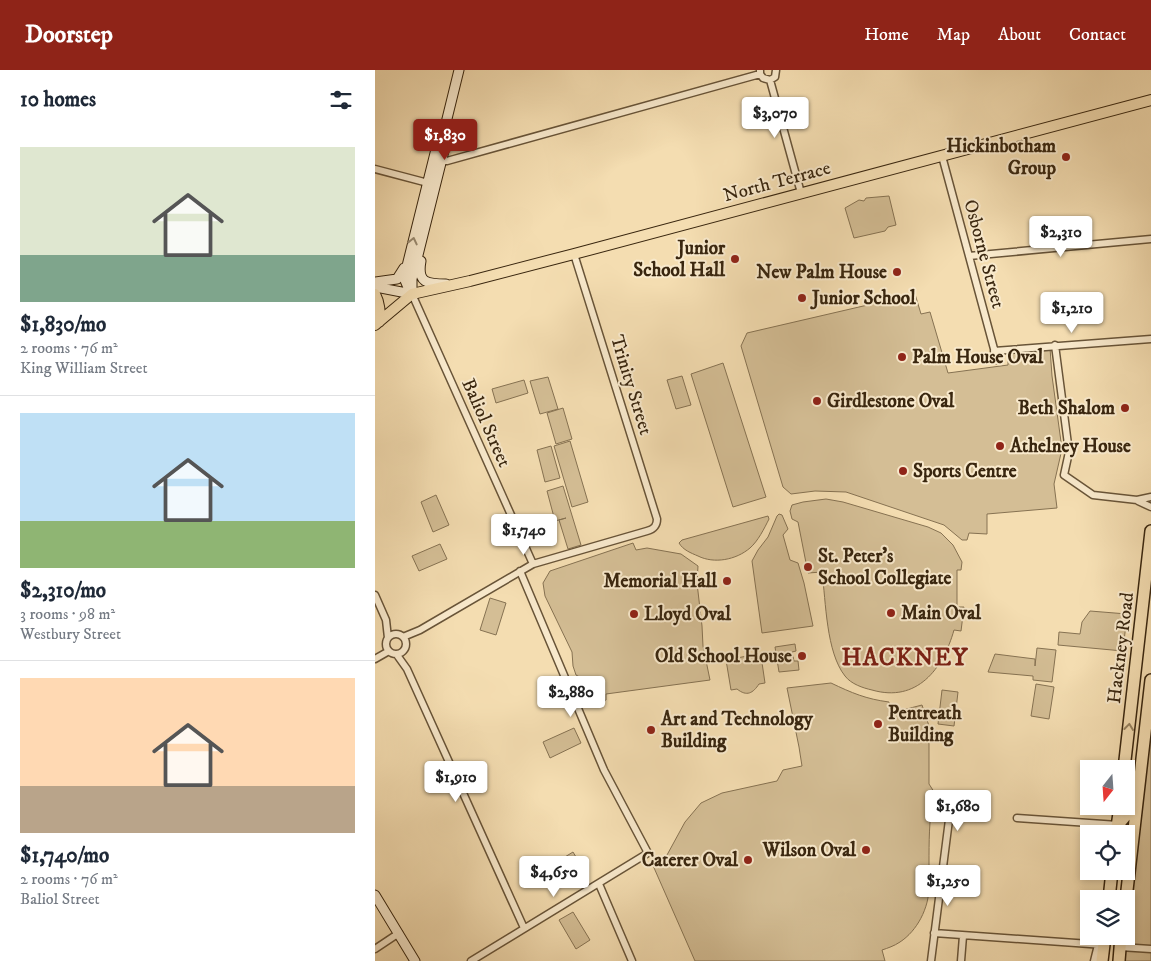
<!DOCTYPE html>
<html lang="en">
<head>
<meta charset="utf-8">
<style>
  body { margin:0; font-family:"IM FELL DW Pica",serif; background:#f2f2f3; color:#1f2937; height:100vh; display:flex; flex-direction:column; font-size:19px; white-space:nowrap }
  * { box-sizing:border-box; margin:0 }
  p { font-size:16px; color:#747a83 }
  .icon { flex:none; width:28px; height:28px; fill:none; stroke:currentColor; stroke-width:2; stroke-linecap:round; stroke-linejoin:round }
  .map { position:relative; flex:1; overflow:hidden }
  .side { display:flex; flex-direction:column; background:#fff; width:375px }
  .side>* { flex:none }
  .needle { width:32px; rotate:197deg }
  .fabs { position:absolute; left:705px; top:690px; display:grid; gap:10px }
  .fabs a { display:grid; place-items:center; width:55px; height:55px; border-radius:0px; background:#fff; box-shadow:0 2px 8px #0003; font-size:25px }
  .price { position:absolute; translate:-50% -42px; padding:0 11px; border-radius:5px; background:#fff; color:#222; font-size:16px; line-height:32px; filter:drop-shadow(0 1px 2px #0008) }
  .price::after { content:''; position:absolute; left:50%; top:30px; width:15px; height:11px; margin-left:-8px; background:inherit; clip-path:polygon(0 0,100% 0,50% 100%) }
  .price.active { background:#8f2418; color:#fff }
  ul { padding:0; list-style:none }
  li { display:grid; align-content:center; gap:10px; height:265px; padding:0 20px }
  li+li { border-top:1px solid #e0e1e3 }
  li span { display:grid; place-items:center; height:155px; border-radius:0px; color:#555 }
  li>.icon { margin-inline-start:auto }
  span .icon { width:90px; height:90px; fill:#fffc; stroke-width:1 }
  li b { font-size:21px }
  h2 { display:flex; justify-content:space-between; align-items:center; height:60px; padding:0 20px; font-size:21px }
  header { display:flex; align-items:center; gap:30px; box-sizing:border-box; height:70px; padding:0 25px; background:#8f2418; color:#fff }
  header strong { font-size:24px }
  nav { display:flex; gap:28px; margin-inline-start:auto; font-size:18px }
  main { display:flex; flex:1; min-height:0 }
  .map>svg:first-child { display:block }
  .green { fill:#d4be95; stroke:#867252 }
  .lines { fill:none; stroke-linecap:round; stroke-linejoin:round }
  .street-casing { stroke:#685438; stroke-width:9 }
  .secondary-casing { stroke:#39260f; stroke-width:11 }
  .primary-casing { stroke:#39260f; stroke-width:12 }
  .highway-casing { stroke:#39260f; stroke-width:14 }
  .street { stroke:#f8e9cc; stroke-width:6 }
  .secondary { stroke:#f8e9cc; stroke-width:9 }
  .primary { stroke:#f4ddb1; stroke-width:10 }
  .highway { stroke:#f4ddb1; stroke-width:11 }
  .oneway { stroke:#98886e }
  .oneway2 { stroke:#968260 }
  .poi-dot { fill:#8f2418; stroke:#f8e9cc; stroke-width:2 }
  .labels { text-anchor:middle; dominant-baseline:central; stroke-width:4; stroke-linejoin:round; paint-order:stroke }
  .poi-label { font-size:19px; font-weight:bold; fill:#39260f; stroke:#f8e9cc; text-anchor:start }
  .street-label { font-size:19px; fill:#39260f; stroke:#f8e9cc }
  .district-label { font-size:24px; font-weight:bold; letter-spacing:1px; fill:#7a1f14; stroke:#f8e9cc }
</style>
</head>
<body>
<header>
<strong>Doorstep</strong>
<nav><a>Home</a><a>Map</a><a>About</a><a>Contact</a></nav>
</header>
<main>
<section class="side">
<h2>10 homes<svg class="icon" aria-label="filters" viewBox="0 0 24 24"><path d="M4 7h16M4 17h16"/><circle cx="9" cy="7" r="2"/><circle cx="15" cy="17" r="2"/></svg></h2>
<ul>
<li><span style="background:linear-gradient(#dfe7d0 70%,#7fa58c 0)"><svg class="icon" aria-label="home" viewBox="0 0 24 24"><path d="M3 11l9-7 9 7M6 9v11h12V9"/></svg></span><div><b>$1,830/mo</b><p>2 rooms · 76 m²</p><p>King William Street</p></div></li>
<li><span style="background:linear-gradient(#bfe0f5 70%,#8fb573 0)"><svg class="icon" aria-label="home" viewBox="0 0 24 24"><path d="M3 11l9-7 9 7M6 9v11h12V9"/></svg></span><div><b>$2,310/mo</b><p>3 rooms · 98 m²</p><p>Westbury Street</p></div></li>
<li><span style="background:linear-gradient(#ffd9b3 70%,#b9a48a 0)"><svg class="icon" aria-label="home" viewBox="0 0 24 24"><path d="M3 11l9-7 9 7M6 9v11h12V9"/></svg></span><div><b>$1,740/mo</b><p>2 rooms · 76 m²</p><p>Baliol Street</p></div></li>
</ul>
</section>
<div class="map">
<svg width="776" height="891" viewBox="0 0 776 891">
  <rect width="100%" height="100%" fill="#f4ddb1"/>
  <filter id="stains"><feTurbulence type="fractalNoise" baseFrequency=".004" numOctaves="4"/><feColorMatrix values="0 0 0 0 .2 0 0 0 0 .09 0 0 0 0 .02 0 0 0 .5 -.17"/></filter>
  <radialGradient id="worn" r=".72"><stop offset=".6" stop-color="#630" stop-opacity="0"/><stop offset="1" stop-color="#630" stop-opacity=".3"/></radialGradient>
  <path class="green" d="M514,126L521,155L513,157L510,161L479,168L470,138L484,130L489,131L491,128Z
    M540,224L546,244L555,242L573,303L633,295V282L675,278L677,306L687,379L679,414L682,438L612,444V464L594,463L592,470H587L569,455L471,422L440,421L416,424L408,417L366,276L372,263Z
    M348,293L391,427L358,437L316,304Z
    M307,306L316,335L301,339L292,310Z
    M173,307L183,339L165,344L155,311Z
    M149,310L153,323L121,333L117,319Z
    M188,338L197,369L181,374L172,343Z
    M195,371L213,432L197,437L179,376Z
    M176,376L185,408L170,412L162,380Z
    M188,416L206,475L193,479L184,450L191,448L180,451L172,421Z
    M61,425L74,455L58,462L46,432Z
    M451,429L468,432L553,457L566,463L578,475L587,492L586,500H582V537H589L586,561L579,560C568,599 542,633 497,620C488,618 476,614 470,606C451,582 451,532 447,502L433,503L423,452L417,449L415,441L417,435L428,432Z
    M404,444L407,445L413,459L408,465L415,490L423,493L429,513L438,556L387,563L377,491L383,480L393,467L402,446Z
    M393,446L394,449C389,459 383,471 375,478C361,490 339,494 323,486C316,483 308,480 304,473L307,470Z
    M258,473L261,480L272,478L306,484L323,496L322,513L327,556L328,576L335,610L231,624V630L224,633L220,632L210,610L201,605L198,596L197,582L170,526L168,513L175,501Z
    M65,474L72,489L44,501L37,486Z
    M115,528L131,533L121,565L105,560Z
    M715,541L752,544L748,581L683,575L684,562L705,564L707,552Z
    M420,574L421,581L417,582L419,591H423L424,600L404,602L400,577Z
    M662,578L681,580L677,612L658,610V606L613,602L620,584L660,589V596Z
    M383,584L386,586L390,613L384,614C378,623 372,627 362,619L356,620L351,590Z
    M456,613C477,623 491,629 514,632L516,643L547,635L554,656V714L563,728L558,729C554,750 554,772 554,794C554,802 555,809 554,817C554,838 542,861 525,872C519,876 513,878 507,880L510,891H320L276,791L292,785L310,752L326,733L347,723L402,711L408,700L427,696L424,677L412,618Z
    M661,614L679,617L674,649L656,646Z
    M567,620L583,622L579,656L563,654Z
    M776,641V891H747L751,866V857Z
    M199,658L206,673L175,688L168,672Z
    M198,782L213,807L200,815L185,790Z
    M198,842L215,870L201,879L184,850Z"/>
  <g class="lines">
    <g class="street-casing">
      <path id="street" d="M385,1V4L388,8L395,10L400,7L401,0
        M395,10L426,123
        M567,86L622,290
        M66,91H72L385,4
        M0,99L53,113
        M594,186L776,169
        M37,224L158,494
        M680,275L694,382L689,405L718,425L762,430L776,427
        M619,281L776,269
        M763,431L776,437
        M0,525L11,550L13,568
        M11 574a10 10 0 1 1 20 0a10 10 0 1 1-20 0Z
        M28,567L45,560L158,494L272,461C279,459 282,456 282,449L199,184
        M22,585L32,599L149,858
        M0,589L14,581
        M642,748L743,755
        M224,814L257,891
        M559,863L729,875
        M745,877L776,879
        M0,879L24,863
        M96,891L273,783L229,700L145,501
        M556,891L575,742
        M586,891L588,866
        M719,891L723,875"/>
    </g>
    <g class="secondary-casing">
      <path id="secondary" d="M46,191C42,213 52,214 71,214
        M0,212L22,209L29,198
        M0,217L37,224
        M35,222L29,208L62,75L69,61
        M37,224V209L70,77L69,61L84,0
        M0,825L40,891"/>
    </g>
    <g class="primary-casing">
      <path id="primary" d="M0,224C5,234 5,241 4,252
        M0,255L37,224L95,211L199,184L776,30"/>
    </g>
    <g class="highway-casing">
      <path id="highway" d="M749,699L776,461
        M743,755L762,732
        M741,764L745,736
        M734,829L737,801
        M751,829L776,610
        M727,891L730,866
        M744,891L746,866"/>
    </g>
    <use href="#street" class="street"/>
    <use href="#secondary" class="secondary"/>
    <use href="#primary" class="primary"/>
    <use href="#highway" class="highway"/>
  </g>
  <defs><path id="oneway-chevron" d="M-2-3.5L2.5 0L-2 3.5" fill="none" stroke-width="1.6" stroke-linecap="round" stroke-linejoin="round" transform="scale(1.25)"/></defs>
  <use class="oneway" href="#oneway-chevron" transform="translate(38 171) rotate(-77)"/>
  <use class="oneway2" href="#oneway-chevron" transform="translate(754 657) rotate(-83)"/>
  <g class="poi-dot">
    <circle cx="691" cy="87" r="5"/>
    <circle cx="360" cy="189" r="5"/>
    <circle cx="522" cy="202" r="5"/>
    <circle cx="427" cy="228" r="5"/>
    <circle cx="527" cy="287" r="5"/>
    <circle cx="442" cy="331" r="5"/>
    <circle cx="750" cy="338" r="5"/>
    <circle cx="625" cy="376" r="5"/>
    <circle cx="528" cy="401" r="5"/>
    <circle cx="433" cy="497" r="5"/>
    <circle cx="352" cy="511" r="5"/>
    <circle cx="516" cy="543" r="5"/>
    <circle cx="259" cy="544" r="5"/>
    <circle cx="427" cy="586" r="5"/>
    <circle cx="503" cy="654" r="5"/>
    <circle cx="276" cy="660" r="5"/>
    <circle cx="491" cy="780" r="5"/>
    <circle cx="373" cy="790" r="5"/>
  </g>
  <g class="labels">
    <g class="poi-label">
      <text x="681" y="76" text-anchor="end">Hickinbotham<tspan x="681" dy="22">Group</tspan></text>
      <text x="350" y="178" text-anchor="end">Junior<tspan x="350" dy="22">School Hall</tspan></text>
      <text x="512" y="202" text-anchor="end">New Palm House</text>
      <text x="437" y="228">Junior School</text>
      <text x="537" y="287">Palm House Oval</text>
      <text x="452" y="331">Girdlestone Oval</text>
      <text x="740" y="338" text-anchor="end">Beth Shalom</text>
      <text x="635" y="376">Athelney House</text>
      <text x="538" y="401">Sports Centre</text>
      <text x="443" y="486">St. Peter's<tspan x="443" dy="22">School Collegiate</tspan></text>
      <text x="342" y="511" text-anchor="end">Memorial Hall</text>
      <text x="526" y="543">Main Oval</text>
      <text x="269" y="544">Lloyd Oval</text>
      <text x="417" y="586" text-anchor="end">Old School House</text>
      <text x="513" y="643">Pentreath<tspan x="513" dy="22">Building</tspan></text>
      <text x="286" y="649">Art and Technology<tspan x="286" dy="22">Building</tspan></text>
      <text x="481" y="780" text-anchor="end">Wilson Oval</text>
      <text x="363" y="790" text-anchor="end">Caterer Oval</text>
    </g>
    <g class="street-label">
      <text transform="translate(402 112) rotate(-15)">North Terrace</text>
      <text transform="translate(609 184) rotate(75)">Osborne Street</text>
      <text transform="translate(256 315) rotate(73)">Trinity Street</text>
      <text transform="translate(111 353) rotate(66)">Baliol Street</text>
      <text transform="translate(746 578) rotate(-83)">Hackney Road</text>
    </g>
    <g class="district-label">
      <text x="530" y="588">HACKNEY</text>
    </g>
  </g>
  <rect width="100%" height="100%" filter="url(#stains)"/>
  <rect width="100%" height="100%" fill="url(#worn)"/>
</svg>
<div class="fabs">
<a><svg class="needle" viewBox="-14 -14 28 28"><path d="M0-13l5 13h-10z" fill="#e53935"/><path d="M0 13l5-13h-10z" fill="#747a83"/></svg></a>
<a><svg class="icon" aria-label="locate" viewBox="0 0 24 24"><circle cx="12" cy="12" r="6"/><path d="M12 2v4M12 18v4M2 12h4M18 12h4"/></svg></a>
<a><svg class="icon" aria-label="layers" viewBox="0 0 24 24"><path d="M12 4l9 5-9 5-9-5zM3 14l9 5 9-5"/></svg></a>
</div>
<b class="price" style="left:400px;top:69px">$3,070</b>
<b class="price active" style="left:70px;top:91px">$1,830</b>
<b class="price" style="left:686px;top:188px">$2,310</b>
<b class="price" style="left:697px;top:264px">$1,210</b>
<b class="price" style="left:149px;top:486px">$1,740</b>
<b class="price" style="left:196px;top:648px">$2,880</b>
<b class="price" style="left:81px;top:733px">$1,910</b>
<b class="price" style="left:583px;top:762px">$1,680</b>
<b class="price" style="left:179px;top:828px">$4,650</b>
<b class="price" style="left:573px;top:837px">$1,250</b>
</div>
</main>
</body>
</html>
